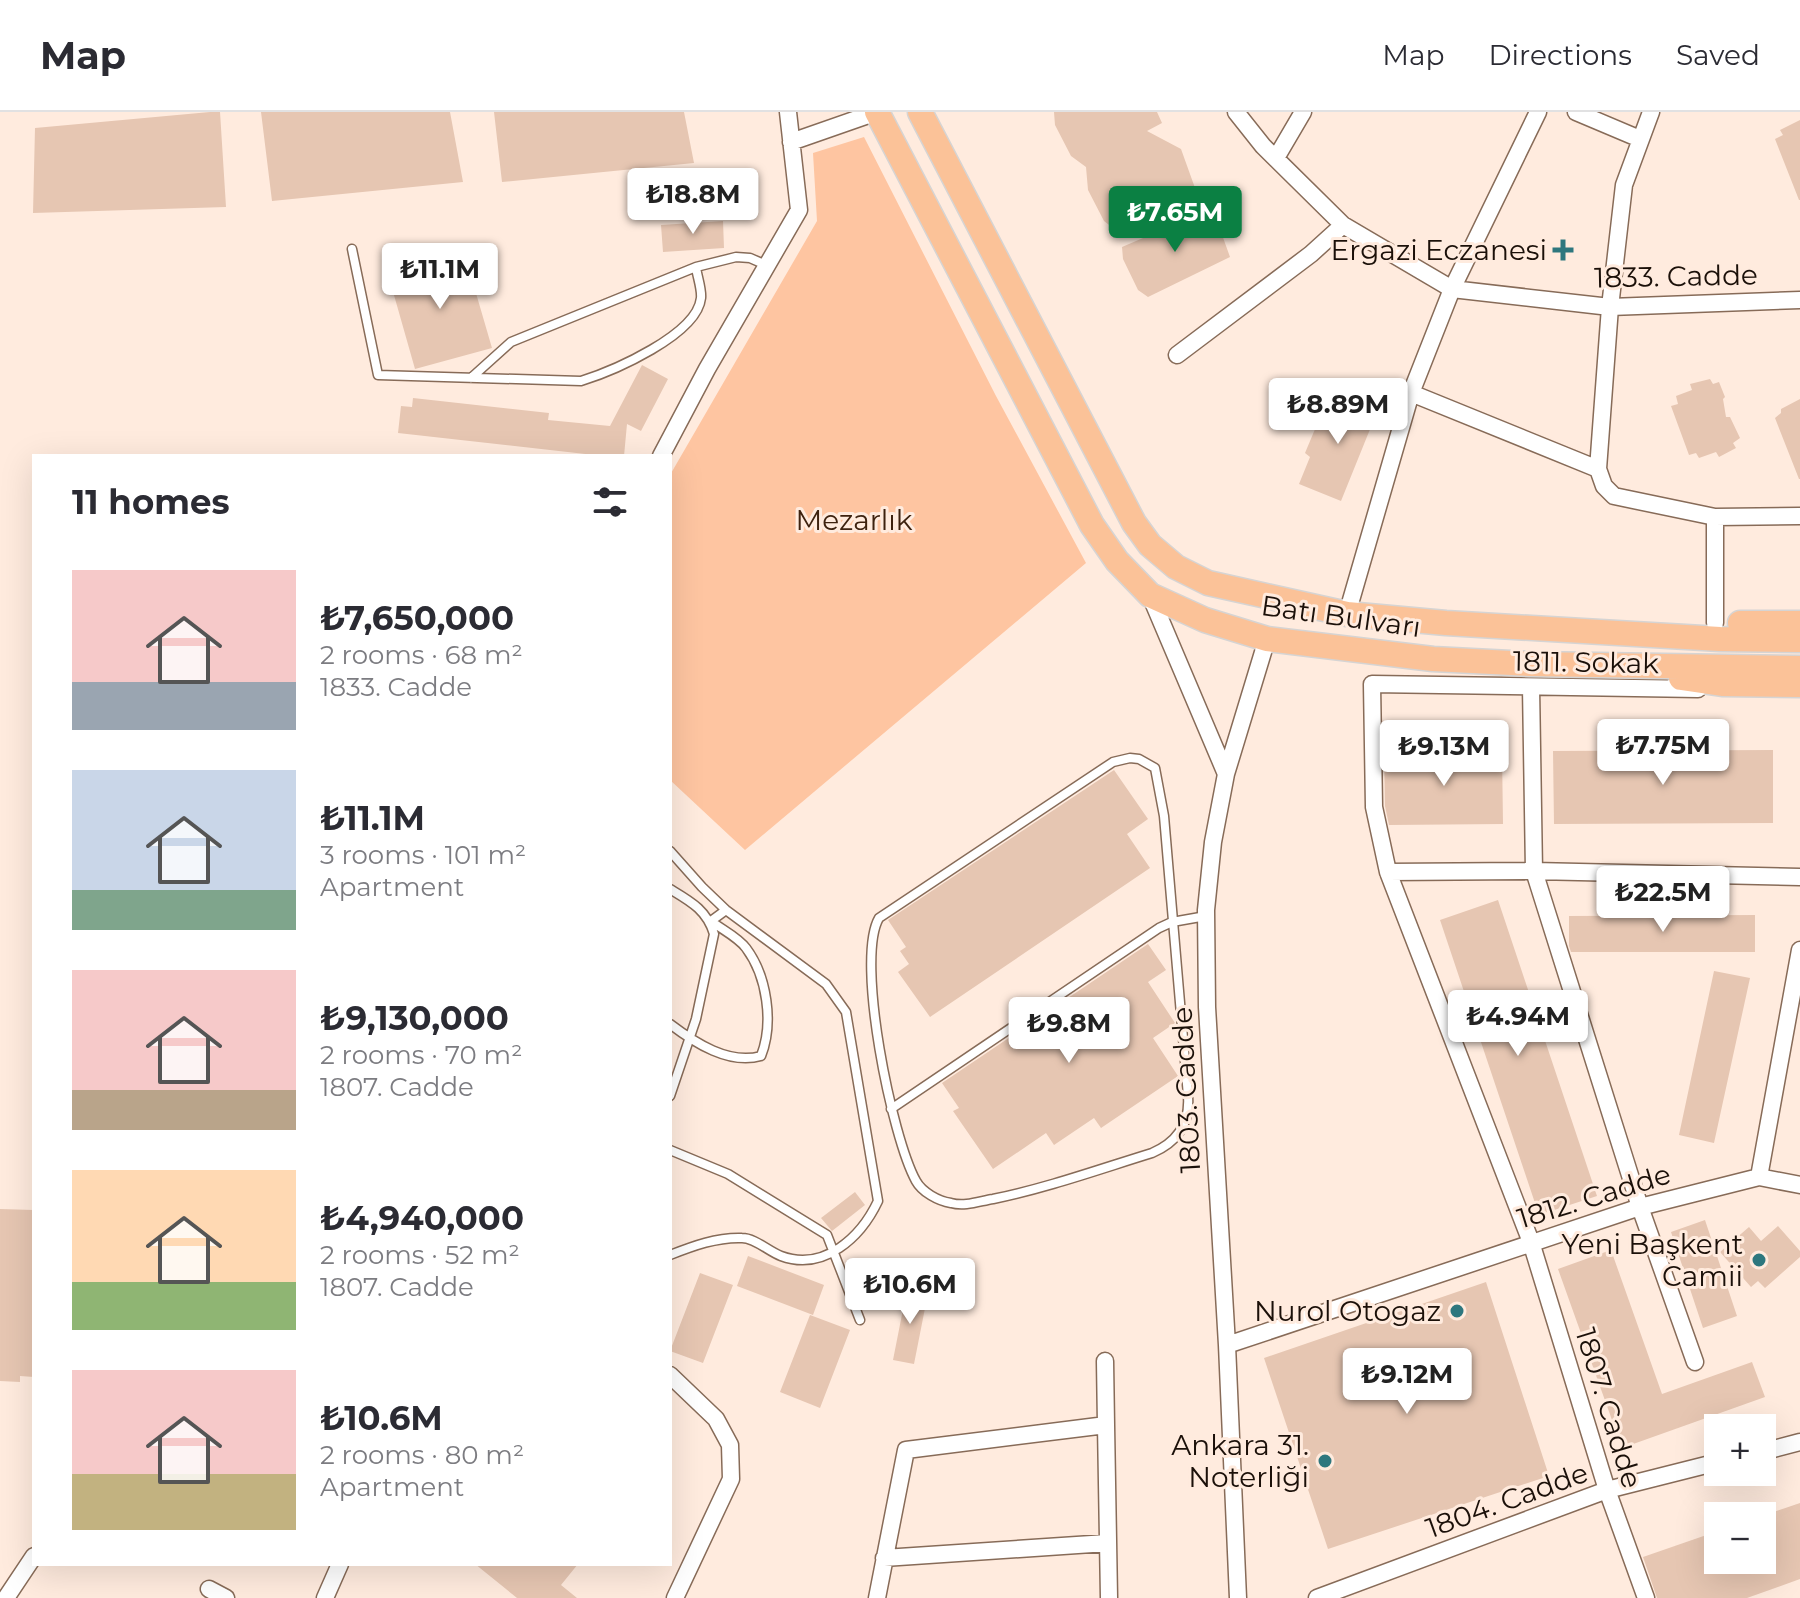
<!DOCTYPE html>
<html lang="en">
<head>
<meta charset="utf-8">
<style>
  body { margin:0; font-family:Montserrat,sans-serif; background:#f7f7f7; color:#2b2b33; height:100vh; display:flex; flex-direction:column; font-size:30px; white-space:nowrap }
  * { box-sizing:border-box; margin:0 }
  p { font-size:26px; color:#7c7c81 }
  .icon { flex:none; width:44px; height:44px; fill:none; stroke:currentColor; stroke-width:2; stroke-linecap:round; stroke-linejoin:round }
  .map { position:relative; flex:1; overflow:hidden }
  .details { position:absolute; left:32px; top:342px; width:640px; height:1112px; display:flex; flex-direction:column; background:#fff; border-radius:0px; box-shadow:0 8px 32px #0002 }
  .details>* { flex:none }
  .tools { position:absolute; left:1704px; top:1302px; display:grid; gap:16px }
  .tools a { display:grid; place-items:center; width:72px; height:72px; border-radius:0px; background:#fff; box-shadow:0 8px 32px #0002; font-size:40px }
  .price { position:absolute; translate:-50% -68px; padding:0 18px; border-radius:8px; background:#fff; color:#222; font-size:26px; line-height:52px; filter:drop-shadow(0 2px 4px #0008) }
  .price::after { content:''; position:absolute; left:50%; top:48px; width:24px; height:18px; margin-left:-12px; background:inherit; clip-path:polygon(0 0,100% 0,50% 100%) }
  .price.selected { background:#0b8043; color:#fff }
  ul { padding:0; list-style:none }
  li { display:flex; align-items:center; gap:24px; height:200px; padding:0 40px }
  li span { display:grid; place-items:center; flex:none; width:224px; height:160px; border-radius:0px; color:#555 }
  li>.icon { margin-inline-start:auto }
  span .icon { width:96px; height:96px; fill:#fffc; stroke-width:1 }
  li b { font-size:34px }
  h2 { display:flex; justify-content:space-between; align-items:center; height:96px; padding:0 40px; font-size:34px }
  header { display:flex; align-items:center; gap:48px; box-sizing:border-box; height:112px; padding:0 40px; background:#fff; border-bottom:2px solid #e1e1e2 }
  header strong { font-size:38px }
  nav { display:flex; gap:44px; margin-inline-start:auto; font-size:28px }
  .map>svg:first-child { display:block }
  .green { fill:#fec5a1 }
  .building { fill:#e6c6b2 }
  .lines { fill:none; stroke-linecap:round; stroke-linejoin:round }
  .service-casing { stroke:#876b58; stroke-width:11 }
  .minor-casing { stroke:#876b58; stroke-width:19 }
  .primary-casing { stroke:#d6d4d3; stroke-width:27 }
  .service { stroke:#fff; stroke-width:8 }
  .minor { stroke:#fff; stroke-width:16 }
  .primary { stroke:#fbc298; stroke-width:24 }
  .poi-dot { fill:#2e777e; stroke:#ffebde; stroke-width:3 }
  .labels { text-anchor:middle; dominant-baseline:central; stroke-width:6; stroke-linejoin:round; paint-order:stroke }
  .poi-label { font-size:28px; fill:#1b1009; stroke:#ffebde; text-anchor:end }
  .street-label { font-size:28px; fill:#1b1009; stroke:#ffebde }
  .park-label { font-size:28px; fill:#3e220f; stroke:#ffebde }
</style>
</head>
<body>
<header>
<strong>Map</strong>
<nav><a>Map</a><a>Directions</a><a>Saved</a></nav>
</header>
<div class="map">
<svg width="1800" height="1486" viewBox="0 0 1800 1486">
  <rect width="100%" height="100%" fill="#ffebde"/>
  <path class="green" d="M864,25L996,284L1086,451L745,738L670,668V363L817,109L813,41Z"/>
  <path class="building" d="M210,0H220L226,95L33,101L35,16Z
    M261,0H450L463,70L272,89Z
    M494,0H684L694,51L502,70Z
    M1054,0H1157L1162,11L1147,19L1181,37L1195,76L1113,116L1104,109L1088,78L1086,55L1071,44L1055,13Z
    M1800,8V88H1799L1775,27L1783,23L1780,18Z
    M1204,100L1216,106L1230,145L1148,185L1138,178L1123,147L1122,135Z
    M723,109L724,136L663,140L661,113Z
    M464,140L492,236L415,257L388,162Z
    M642,253L668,267L641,319L627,312L624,344H603L398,321L401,294L412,295L413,286L549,301L548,308L610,314Z
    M1710,267L1713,272L1719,270L1725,285L1723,287L1726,305H1730L1740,326L1733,331L1736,336L1719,345L1716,340L1699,346L1696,341L1689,343L1671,294L1678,292L1676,284L1692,278L1690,272Z
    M1338,279L1379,295L1341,389L1299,372L1310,345L1305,341L1318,310L1324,314Z
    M1800,287V367H1799L1775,306L1781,301V297Z
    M1773,638V711L1554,712L1553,639Z
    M1384,640H1502L1503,712L1389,713L1385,694Z
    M1114,658L1148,707L1127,722L1150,756L930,905L898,860L909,852L900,839L906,835L888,808Z
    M1498,788L1597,1084L1539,1103L1440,808Z
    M1755,803V840H1571L1569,834V804Z
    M1148,832L1166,858L1148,870L1175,911L1153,926L1178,964L1101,1016L1094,1006L1054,1033L1046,1021L993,1057L953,999L959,996L942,971Z
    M1714,859L1750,866L1714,1031L1679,1023Z
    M855,1080L865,1093L832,1119L821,1106Z
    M0,1097L34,1098V1265L20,1264V1270L0,1269Z
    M1705,1108L1737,1204L1703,1216L1671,1120Z
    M1778,1114L1800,1139V1145L1765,1176L1758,1169L1751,1175L1720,1140L1749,1115L1761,1129Z
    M1611,1138L1662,1282L1752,1250L1765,1285L1622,1336L1558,1157Z
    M748,1144L824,1173L813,1203L737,1174Z
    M700,1161L733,1173L703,1251L670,1239Z
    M1486,1170L1549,1364L1328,1437L1264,1246Z
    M907,1177L928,1181L914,1252L893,1248Z
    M810,1203L850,1218L820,1296L780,1280Z
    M1800,1391V1467L1747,1486H1657L1643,1445L1718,1419V1448H1766L1762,1437V1404Z
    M475,1452H578L561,1473L577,1486H517Z"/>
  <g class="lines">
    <g class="service-casing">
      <path id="service" d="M352,137L378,263L581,269C613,259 697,223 701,186C702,177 697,164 696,155
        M471,266L511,230L696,155L736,145L750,146L766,153
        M1130,646L1139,647L1155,656L1164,704L1188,984C1190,1011 1178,1030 1152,1041C1100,1057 1047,1076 993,1087C980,1089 965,1095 951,1091C938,1089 922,1080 916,1069C892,1026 855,847 879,806L1113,650Z
        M670,739L702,775L726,798L826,872L846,900L878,1089C861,1125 824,1160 781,1144C768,1139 755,1126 742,1126C717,1125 693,1134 670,1143
        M670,777C690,789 707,798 714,822L696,907L670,984
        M670,912C695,931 729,953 761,944C774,911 767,864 746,836C738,825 721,817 711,809L726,798
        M891,997L1159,816L1172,810L1206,804
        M670,1038L728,1062L827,1123L860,1208"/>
    </g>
    <g class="minor-casing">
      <path id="minor" d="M1236,0L1263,34L1343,113L1452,177L1610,195L1800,188
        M1576,0L1640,27
        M1651,0L1624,73L1610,195L1598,357L1604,374L1614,384L1715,405L1800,404
        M791,30L877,0
        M1276,46L1303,0
        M1177,243L1311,142L1343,113
        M1411,281L1598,357
        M661,344L707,257L799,98L788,0
        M1150,483L1226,662L1213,730L1206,798L1207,895L1227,1233L1238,1486
        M1347,502L1411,281L1452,177L1538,0
        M1715,511V405
        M1531,575L1534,759L1640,1095L1695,1250
        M1226,662L1267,527
        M1388,760L1534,759L1800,765
        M1759,1065L1800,1073
        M1227,1233L1640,1095L1759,1065L1800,838
        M670,1263L716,1307L730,1333L731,1367L675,1486
        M1106,1313L1109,1486
        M1762,1340L1800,1330
        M884,1446L1107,1431
        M209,1477L226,1486
        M6,1486L34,1444
        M325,1486L340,1452
        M877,1486L906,1338L1106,1313L1105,1249
        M1317,1486L1607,1378L1718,1350
        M1646,1486L1607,1378L1531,1130L1388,760L1374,695L1372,572L1698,577"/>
    </g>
    <g class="primary-casing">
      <path id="primary" d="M877,0L1092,413L1117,449L1150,483L1205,508L1267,527L1433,547L1530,552L1800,556
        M920,0L1134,411L1150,433L1176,455L1208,471L1347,502L1446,511L1720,527L1800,528
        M1740,511H1800
        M1681,566L1722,572L1800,573"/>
    </g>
    <use href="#service" class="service"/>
    <use href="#minor" class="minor"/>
    <use href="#primary" class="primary"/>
  </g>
  <g class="poi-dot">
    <path d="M1559 126h8v8h8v8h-8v8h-8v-8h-8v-8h8z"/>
    <circle cx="1759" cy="1148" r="8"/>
    <circle cx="1457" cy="1199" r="8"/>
    <circle cx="1325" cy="1349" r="8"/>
  </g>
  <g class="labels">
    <g class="poi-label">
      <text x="1547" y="138">Ergazi Eczanesi</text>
      <text x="1743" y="1132">Yeni Başkent<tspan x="1743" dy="32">Camii</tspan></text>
      <text x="1441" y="1199">Nurol Otogaz</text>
      <text x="1309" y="1333">Ankara 31.<tspan x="1309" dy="32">Noterliği</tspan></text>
    </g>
    <g class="street-label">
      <text transform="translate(1676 164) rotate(-1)">1833. Cadde</text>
      <text transform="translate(1341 504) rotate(8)">Batı Bulvarı</text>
      <text transform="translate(1586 550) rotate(1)">1811. Sokak</text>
      <text transform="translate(1186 978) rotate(-93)">1803. Cadde</text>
      <text transform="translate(1594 1084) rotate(-17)">1812. Cadde</text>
      <text transform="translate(1609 1296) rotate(73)">1807. Cadde</text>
      <text transform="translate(1507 1388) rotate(-20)">1804. Cadde</text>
    </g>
    <g class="park-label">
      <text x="854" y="408">Mezarlık</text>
    </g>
  </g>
</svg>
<div class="tools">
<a>+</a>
<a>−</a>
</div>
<b class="price" style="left:693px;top:124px">₺18.8M</b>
<b class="price selected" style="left:1175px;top:142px">₺7.65M</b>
<b class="price" style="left:440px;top:199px">₺11.1M</b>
<b class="price" style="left:1338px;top:334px">₺8.89M</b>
<b class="price" style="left:1663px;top:675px">₺7.75M</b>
<b class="price" style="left:1444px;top:676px">₺9.13M</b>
<b class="price" style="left:1663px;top:822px">₺22.5M</b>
<b class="price" style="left:1518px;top:946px">₺4.94M</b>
<b class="price" style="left:1069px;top:953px">₺9.8M</b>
<b class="price" style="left:910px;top:1214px">₺10.6M</b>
<b class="price" style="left:1407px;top:1304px">₺9.12M</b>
<section class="details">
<h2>11 homes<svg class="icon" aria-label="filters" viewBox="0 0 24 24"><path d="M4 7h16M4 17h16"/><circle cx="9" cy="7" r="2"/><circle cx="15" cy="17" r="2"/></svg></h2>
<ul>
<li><span style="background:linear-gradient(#f6c9c9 70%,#9aa5b1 0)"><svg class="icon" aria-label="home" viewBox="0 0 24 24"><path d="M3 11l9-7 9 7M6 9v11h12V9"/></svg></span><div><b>₺7,650,000</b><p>2 rooms · 68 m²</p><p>1833. Cadde</p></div></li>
<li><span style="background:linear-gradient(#c9d6e8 75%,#7fa58c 0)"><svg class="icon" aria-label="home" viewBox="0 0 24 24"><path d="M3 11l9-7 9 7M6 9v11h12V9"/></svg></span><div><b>₺11.1M</b><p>3 rooms · 101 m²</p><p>Apartment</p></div></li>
<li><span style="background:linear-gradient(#f6c9c9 75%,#b9a48a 0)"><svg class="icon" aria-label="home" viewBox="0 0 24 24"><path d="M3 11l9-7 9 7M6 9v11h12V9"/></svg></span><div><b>₺9,130,000</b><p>2 rooms · 70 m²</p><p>1807. Cadde</p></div></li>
<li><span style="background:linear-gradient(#ffd9b3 70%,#8fb573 0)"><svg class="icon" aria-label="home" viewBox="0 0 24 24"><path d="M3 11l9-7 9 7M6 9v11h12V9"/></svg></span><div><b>₺4,940,000</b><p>2 rooms · 52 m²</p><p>1807. Cadde</p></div></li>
<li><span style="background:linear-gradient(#f6c9c9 65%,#c2b280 0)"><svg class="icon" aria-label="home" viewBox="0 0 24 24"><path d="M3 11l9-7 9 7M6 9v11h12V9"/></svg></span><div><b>₺10.6M</b><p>2 rooms · 80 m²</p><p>Apartment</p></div></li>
</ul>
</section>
</div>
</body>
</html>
